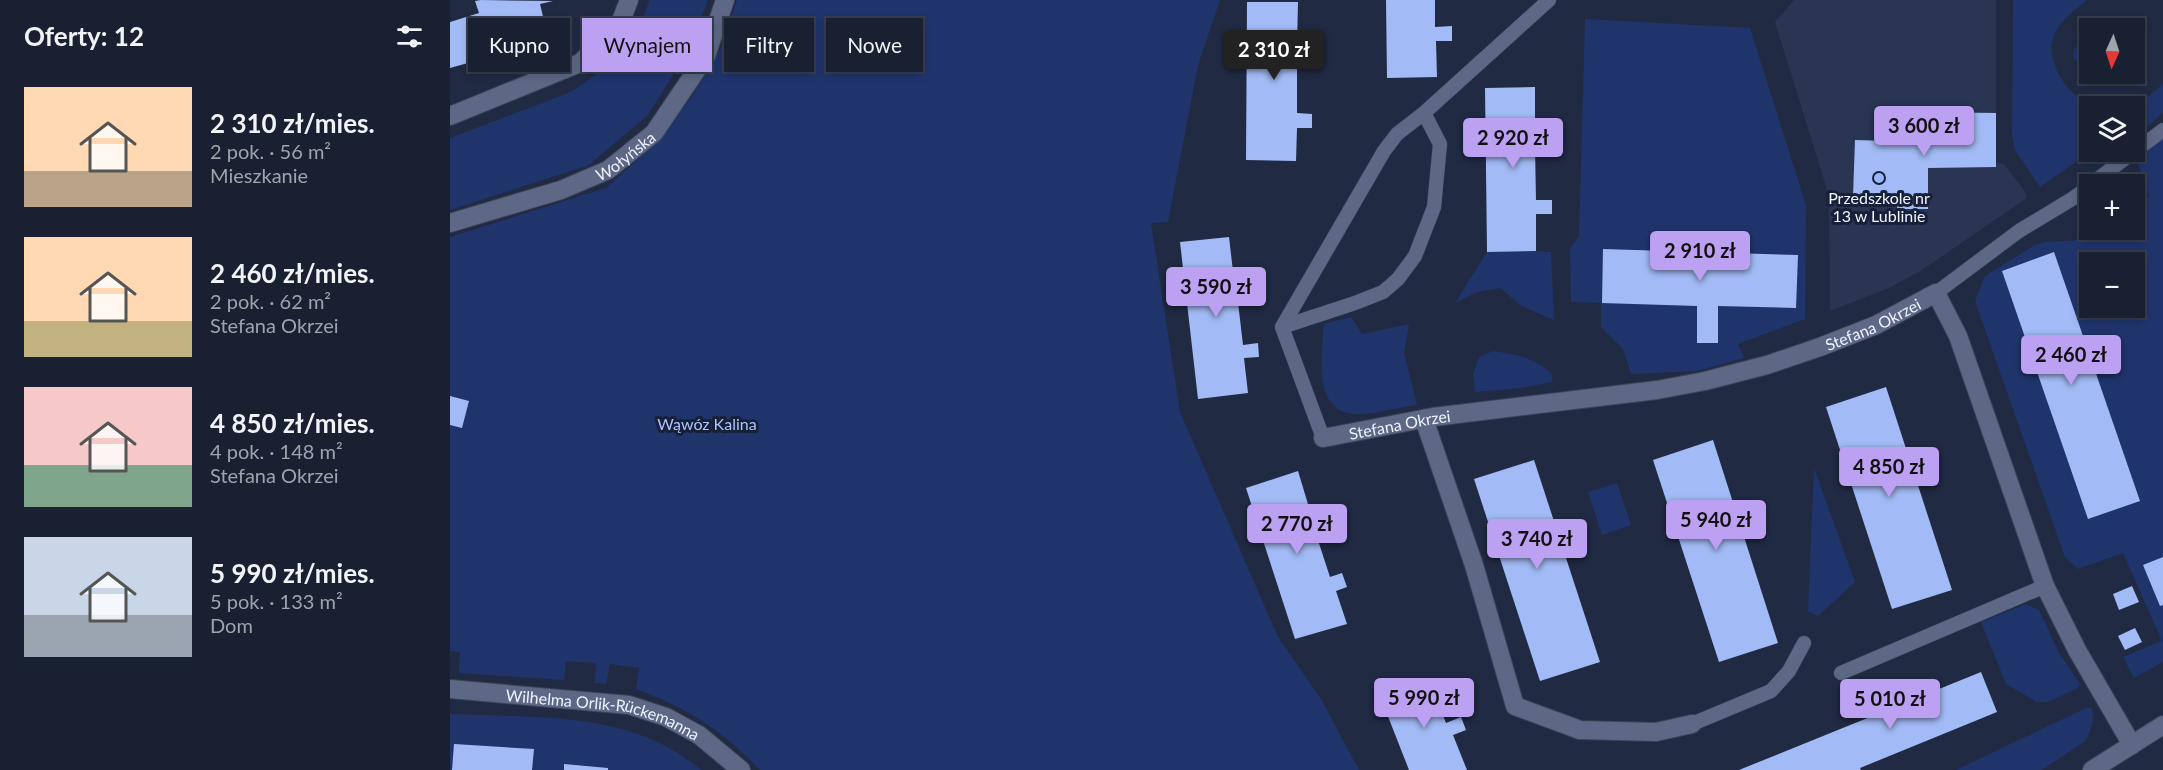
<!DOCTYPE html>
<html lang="pl">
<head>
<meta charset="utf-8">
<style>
  body { margin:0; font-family:Lato,sans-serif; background:#252d3e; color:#f1f3f6; height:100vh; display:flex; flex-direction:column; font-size:22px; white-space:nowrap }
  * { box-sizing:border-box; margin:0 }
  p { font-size:20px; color:#9fa3ac }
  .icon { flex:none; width:33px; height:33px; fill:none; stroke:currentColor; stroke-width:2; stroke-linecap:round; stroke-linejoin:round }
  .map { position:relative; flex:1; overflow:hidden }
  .drawer { display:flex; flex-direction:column; background:#182032; width:450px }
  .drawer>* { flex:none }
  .banner { position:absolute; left:18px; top:18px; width:570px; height:54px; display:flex; gap:12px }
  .needle { width:39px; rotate:183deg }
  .tools { position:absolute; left:1629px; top:18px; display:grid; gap:12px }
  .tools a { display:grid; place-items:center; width:66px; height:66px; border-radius:0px; background:#182032; box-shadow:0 3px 9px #0003,0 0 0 2px #363e4d; font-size:30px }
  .price { position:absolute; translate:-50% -51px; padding:0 14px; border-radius:6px; background:#bca0f2; color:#111; font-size:20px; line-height:39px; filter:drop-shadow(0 2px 3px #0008) }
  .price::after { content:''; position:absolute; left:50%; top:36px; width:18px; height:14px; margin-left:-9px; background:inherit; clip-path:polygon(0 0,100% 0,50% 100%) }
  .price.current { background:#222; color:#fff }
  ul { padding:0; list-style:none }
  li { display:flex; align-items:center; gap:18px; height:150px; padding:0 24px }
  li span { display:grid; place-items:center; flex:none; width:168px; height:120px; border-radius:0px; color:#555 }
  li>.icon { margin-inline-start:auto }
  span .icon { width:72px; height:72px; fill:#fffc; stroke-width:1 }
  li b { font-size:26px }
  h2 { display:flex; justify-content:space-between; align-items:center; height:72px; padding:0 24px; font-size:26px }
  .chip { padding:0 21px; border-radius:0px; background:#182032; box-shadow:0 3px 9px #0003,0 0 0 2px #363e4d; font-size:21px; line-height:54px }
  .chip.current { background:#bca0f2; color:#111 }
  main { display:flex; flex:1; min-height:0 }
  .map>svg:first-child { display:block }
  .built { fill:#293553 }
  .green { fill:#20346c; fill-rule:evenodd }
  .building { fill:#a2bbf6 }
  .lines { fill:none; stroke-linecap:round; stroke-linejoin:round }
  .lane-casing { stroke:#3c4458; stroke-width:15 }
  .street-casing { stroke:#3c4458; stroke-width:20 }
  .secondary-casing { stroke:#3c4458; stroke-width:20 }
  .lane { stroke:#5c6885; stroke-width:14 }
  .street { stroke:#5c6885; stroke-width:18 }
  .secondary { stroke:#5c6885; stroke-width:18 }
  .poi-dot { fill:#98b5fd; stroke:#172038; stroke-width:2 }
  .labels { text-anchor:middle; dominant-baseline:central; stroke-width:6; stroke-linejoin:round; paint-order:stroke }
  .street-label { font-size:16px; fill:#eff3fe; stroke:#172038 }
  .poi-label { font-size:16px; fill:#eff3fe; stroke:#172038 }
  .park-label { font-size:16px; fill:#abc3fc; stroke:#172038 }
</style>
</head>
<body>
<main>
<section class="drawer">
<h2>Oferty: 12<svg class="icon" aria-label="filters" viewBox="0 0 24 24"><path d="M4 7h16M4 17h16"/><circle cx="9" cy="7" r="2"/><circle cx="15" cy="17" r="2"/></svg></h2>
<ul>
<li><span style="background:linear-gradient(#ffd9b3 70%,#b9a48a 0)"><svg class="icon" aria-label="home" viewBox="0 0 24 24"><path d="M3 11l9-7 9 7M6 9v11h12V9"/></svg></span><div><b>2 310 zł/mies.</b><p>2 pok. · 56 m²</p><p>Mieszkanie</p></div></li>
<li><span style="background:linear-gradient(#ffd9b3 70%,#c2b280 0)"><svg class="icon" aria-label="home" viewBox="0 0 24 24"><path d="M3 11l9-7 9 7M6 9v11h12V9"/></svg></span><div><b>2 460 zł/mies.</b><p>2 pok. · 62 m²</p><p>Stefana Okrzei</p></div></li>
<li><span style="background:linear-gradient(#f6c9c9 65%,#7fa58c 0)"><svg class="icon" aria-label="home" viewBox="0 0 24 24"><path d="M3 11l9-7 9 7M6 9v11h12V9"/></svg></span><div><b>4 850 zł/mies.</b><p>4 pok. · 148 m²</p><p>Stefana Okrzei</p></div></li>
<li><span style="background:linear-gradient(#c9d6e8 65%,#9aa5b1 0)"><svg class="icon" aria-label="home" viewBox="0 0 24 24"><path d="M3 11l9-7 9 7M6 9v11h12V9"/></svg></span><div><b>5 990 zł/mies.</b><p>5 pok. · 133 m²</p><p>Dom</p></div></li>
</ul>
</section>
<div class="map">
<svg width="1713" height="770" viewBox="0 0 1713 770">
  <rect width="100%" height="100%" fill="#202a43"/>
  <path class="built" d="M1344,0H1546V162L1554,164L1574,190L1577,198L1472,270L1439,288L1380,311L1379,196L1325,22Z"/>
  <path class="green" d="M200,0H258L238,51L198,115L139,165L0,210V138L121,92L150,72L193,17Z
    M287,0H770L748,65L718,222L701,223L730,412L828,637L871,699L909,770H310C271,729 239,709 186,689L189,668L160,664L156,684L145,683L146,663L116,661L114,680L9,673L10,652L0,651V237L156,188L209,140L244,93L270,49Z
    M1563,0H1637C1624,11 1606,23 1602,42C1598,58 1614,92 1630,97C1641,100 1652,97 1663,96L1673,106H1640V152L1590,187L1565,150L1562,135Z
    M1135,19L1300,28L1356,205L1355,319L1288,344L1294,358L1247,371L1181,374L1173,349L1151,327V303L1121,302L1120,248L1129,236Z
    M1633,35L1639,43V73L1623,58L1624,50Z
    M1713,84V112L1685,138V108Z
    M1713,139V662L1684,678L1673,657L1712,641L1673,553L1628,569L1615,557L1525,301L1535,276L1585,245L1595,242L1630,240L1646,230H1684L1685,205L1699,196L1685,154ZM1640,262H1684V308H1640Z
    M1086,251L1101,252L1104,320L1072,306L1050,288L1027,292L1005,303L1037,252Z
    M901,317L912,334L959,324L954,353L967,405C949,407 922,415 906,414C861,412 872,353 874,324Z
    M1043,351C1068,355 1083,357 1102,374V382L1070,388L1025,392L1023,374L1029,357Z
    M1364,468L1405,582L1368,616L1358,611Z
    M1167,483L1181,525L1152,535L1138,492Z
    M1576,604L1589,610L1609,653L1630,684L1628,688L1597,702H1587L1556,684L1531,622Z
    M1636,708H1642C1644,720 1642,731 1635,741L1592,770H1506Z
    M0,714C85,718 182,710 251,770H0Z"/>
  <path class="building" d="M31,0L103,1L90,4L95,25L39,40L43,56L0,68V22L29,13L25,1Z
    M936,0H985V27L1002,26V41H986L987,77L937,78Z
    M797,2H848L847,46L863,47L862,61H847V113L862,114V128H847L846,161L796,160Z
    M1085,87V132H1101L1102,147H1085L1086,200H1102V214H1086V251L1037,252L1035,88Z
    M1475,112L1546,113V167L1478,168V209H1447L1448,197L1403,196L1405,140L1475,142Z
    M779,237L784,280L798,278L800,293L787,294L793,345L808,343L809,357L794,358L798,393L748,399L730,242Z
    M1153,249L1348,255L1346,308L1268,306V343H1247V306L1152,303Z
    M1604,252L1690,501L1638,519L1552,271Z
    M1436,387L1502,590L1442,609L1376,407Z
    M0,396L19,401L12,428L0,425Z
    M1263,440L1328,643L1269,662L1203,460Z
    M1084,460L1150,662L1090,681L1024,479Z
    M848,471L861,514L874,510L878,524L864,528L880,577L892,573L897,587L886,591L897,624L845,639L796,488Z
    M1713,557V605L1710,606L1693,565Z
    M1682,586L1689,602L1669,610L1663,594Z
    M1685,628L1692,642L1675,650L1668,636Z
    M1531,672L1547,712L1410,768L1411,770H1289Z
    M978,678L996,723L1011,717L1016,730L1003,735L1017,770H959L930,696Z
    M4,744L84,749L82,770H2Z
    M114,764L158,768V770H114Z"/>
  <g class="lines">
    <g class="lane-casing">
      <path id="lane" d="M1641,184L1713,130
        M1486,293L1569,231L1622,199L1640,186
        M832,327L934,151L947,134L974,113
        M873,438L832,327L905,303L933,292L948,279L965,256L984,207L990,144L974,113L1099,0
        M1391,673L1595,586
        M1242,724L1321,691L1339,671L1354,643"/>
    </g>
    <g class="street-casing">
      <g id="street">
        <path d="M0,116L130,63L169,26L179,0"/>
        <path id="s1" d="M0,223L111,190L158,170L204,133L256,56L275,0"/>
        <path d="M974,419L1024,565L1065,706L1130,730L1206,732L1242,724"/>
        <path id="s2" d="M873,438L983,417L1207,390L1255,381L1317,365L1370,347L1426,325L1486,293L1508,336L1595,586L1627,650L1682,745"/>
        <path id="s3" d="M0,689L179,705L216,717L249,735L291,770"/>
      </g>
    </g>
    <g class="secondary-casing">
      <path id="secondary" d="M1642,770L1713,725"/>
    </g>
    <use href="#lane" class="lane"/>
    <use href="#street" class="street"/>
    <use href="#secondary" class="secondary"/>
  </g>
  <circle class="poi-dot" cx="1429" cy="178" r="6"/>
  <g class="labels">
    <g class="street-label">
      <text stroke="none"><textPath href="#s1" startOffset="189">Wołyńska</textPath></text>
      <text stroke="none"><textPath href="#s2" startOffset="564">Stefana Okrzei</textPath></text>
      <text stroke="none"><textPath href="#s2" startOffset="78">Stefana Okrzei</textPath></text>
      <text stroke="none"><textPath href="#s3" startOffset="156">Wilhelma Orlik-Rückemanna</textPath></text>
    </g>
    <g class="poi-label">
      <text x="1429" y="197">Przedszkole nr<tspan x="1429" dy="18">13 w Lublinie</tspan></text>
    </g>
    <g class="park-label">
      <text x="257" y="423">Wąwóz Kalina</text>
    </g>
  </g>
</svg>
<div class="tools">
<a><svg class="needle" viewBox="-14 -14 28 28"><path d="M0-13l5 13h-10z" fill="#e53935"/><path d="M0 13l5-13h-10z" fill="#9fa3ac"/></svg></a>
<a><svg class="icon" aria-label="layers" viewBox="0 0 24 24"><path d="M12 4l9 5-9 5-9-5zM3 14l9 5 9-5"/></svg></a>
<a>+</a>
<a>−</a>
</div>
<b class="price current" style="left:824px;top:81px">2 310 zł</b>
<b class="price" style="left:1474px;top:157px">3 600 zł</b>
<b class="price" style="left:1063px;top:169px">2 920 zł</b>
<b class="price" style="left:1250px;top:282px">2 910 zł</b>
<b class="price" style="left:766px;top:318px">3 590 zł</b>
<b class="price" style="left:1621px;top:386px">2 460 zł</b>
<b class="price" style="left:1439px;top:498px">4 850 zł</b>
<b class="price" style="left:1266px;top:551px">5 940 zł</b>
<b class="price" style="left:847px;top:555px">2 770 zł</b>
<b class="price" style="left:1087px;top:570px">3 740 zł</b>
<b class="price" style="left:974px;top:729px">5 990 zł</b>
<b class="price" style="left:1440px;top:730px">5 010 zł</b>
<div class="banner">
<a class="chip">Kupno</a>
<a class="chip current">Wynajem</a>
<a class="chip">Filtry</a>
<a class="chip">Nowe</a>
</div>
</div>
</main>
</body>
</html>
